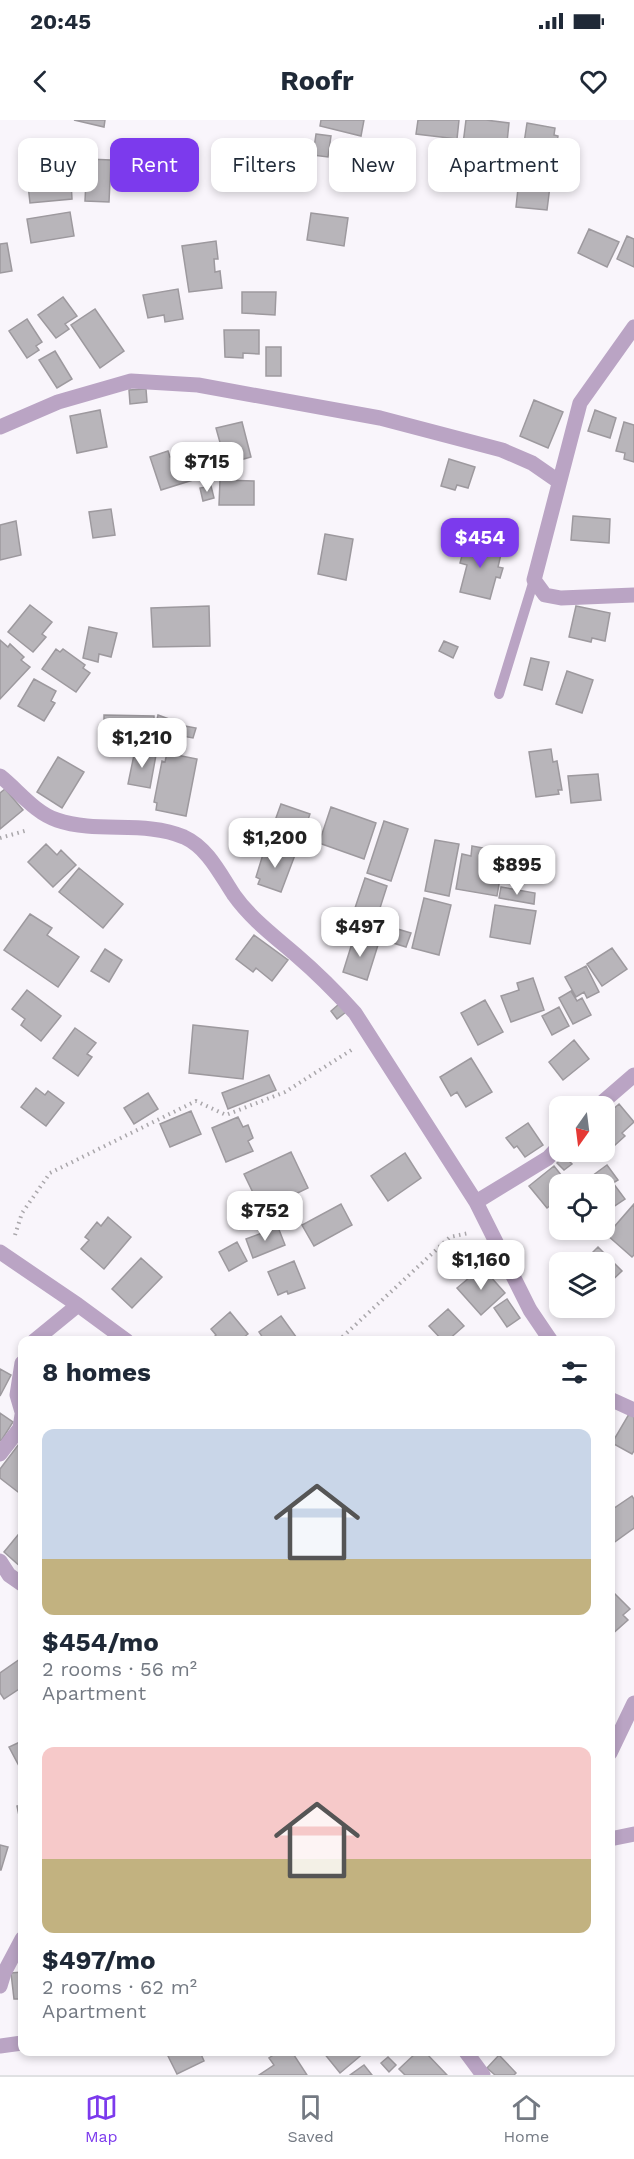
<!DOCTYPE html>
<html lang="en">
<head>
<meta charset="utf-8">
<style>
  body { margin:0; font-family:"Work Sans",sans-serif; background:#f6f6f7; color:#1f2937; height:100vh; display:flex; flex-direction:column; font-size:22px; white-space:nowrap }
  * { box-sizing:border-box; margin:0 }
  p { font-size:20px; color:#747a83 }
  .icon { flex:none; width:33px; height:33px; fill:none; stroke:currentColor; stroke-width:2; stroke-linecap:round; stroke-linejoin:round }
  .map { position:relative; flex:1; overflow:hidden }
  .drawer { position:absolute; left:18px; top:1216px; width:597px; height:720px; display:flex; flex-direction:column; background:#fff; border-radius:12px; box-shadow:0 3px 9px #0003 }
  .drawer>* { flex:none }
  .guide { position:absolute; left:18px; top:18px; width:598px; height:54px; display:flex; gap:12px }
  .needle { width:39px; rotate:194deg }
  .controls { position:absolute; left:549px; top:976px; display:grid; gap:12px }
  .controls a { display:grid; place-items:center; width:66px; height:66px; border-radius:12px; background:#fff; box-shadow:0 3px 9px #0003; font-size:30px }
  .price { position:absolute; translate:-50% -51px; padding:0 14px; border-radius:12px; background:#fff; color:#222; font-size:20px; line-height:39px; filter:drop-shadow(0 2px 3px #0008) }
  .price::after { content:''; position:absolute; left:50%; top:36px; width:18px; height:14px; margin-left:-9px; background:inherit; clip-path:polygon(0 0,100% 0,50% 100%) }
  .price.active { background:#7c3aed; color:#fff }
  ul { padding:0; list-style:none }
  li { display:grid; align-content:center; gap:12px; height:318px; padding:0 24px }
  li span { display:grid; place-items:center; height:186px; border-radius:12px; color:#555 }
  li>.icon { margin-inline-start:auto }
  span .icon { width:108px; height:108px; fill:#fffc; stroke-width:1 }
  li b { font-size:26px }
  h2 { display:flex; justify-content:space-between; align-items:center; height:72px; padding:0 24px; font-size:26px }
  .tag { padding:0 21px; border-radius:12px; background:#fff; box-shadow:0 3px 9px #0003; font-size:21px; line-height:54px }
  .tag.active { background:#7c3aed; color:#fff }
  .status { display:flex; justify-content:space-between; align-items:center; height:42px; padding:0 30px; background:#fff; direction:ltr }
  .status svg { height:16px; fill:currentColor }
  header { display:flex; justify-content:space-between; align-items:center; height:78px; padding:0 24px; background:#fff; font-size:27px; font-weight:700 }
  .tabs { display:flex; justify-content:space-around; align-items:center; height:84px; border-top:2px solid #e0e1e3; background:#fff; font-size:16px; color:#747a83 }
  .tabs a { display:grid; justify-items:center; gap:3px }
  .tabs .active { color:#7c3aed }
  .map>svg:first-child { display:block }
  .building { fill:#b8b5ba; stroke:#9d999e; stroke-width:1.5 }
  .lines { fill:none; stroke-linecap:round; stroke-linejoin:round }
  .path { stroke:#aaa7ab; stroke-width:4; stroke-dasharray:1.5 4.5; stroke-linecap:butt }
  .service { stroke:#baa4c4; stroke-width:10 }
  .minor { stroke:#baa4c4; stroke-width:15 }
</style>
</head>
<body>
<div class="status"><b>20:45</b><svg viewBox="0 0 49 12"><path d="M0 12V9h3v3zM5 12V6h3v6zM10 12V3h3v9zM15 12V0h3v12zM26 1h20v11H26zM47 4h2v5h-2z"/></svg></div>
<header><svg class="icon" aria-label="back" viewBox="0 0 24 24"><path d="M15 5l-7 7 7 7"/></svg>Roofr<svg class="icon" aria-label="heart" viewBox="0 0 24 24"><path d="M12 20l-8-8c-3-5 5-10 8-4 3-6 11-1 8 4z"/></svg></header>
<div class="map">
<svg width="634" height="1955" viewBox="0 0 634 1955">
  <rect width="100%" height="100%" fill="#f9f5fb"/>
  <path class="building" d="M74,0H105L104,7Z
    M321,0H364L361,16L320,6Z
    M418,0H459L457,19L416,14Z
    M466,0H486L509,3L506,32L481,29V34L462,32Z
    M527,3L555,8L554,15L558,16L554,42H550L549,47L521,43Z
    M316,14L331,16L328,37L313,35Z
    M52,19L85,27L80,50L71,47L70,51L53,47L54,44L47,42Z
    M148,35L163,37L160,65L145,64Z
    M87,39L111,40L109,82L85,81Z
    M519,59L542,62V65L550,66L547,90L516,87Z
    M71,61L72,79L30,83L28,65Z
    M70,92L74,116L31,123L27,99Z
    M311,93L348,98L344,126L307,120Z
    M589,109L619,122L607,147L578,133Z
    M627,116L634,119V147L617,139Z
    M216,121L218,139H214L215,152L220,151L222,168L189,172L182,126Z
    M7,123L12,151L0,153V124Z
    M178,169L183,199L165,202L164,195L148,198L143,175Z
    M242,172H276L275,195L242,193Z
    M63,177L77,196L65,204L69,209L56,218L38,195Z
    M95,189L124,231L100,248L71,205Z
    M27,199L42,222L36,226L39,230L27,238L9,211Z
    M224,210H259V234L243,233V238L225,237Z
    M266,227H281V256H266Z
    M55,231L72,259L57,268L39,240Z
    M146,269L147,282L130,284L129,270Z
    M534,280L563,292L548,328L520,316Z
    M100,290L107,327L77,333L70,296Z
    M595,290L616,298L610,318L588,311Z
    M242,302L251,337L226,344L216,308Z
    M624,302L634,305V342L624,339L625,333L616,331Z
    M168,331L170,337L184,333L193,360L161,370L150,337Z
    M449,339L475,347L468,368L457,365L455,370L441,366Z
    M220,360L254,361V385H219Z
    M211,366L214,378L203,381L200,368Z
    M111,389L115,415L93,418L89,392Z
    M573,396L610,399L609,423L571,420Z
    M16,401L21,435L0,440V405Z
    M325,414L353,419L346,460L318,454Z
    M466,421L502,430L498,447L503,448L500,458L496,457L490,479L460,472L467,445L460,443Z
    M30,485L52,502L42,514L46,517L33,532L8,512Z
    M209,486L210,526L153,527L151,488Z
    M576,486L610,493L605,521L592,518L591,522L569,517Z
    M89,507L117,513L111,537L99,534L98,542L83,538Z
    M0,520L8,527L10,524L24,537L21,540L30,547L0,579Z
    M444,521L458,527L453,538L439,531Z
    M56,529L60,532L63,529L85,545L83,548L90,553L76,572L42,549Z
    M531,538L549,542L542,570L524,565Z
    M567,551L593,560L582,593L556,584Z
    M34,559L56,571L51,581L55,583L44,601L18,586Z
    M104,595L154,596V625H121V633L104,632Z
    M158,595L169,599L166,607L156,604Z
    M173,599L183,604L177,614L168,610Z
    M185,606L196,608L193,618L182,616Z
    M551,629L553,642L557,641L562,670H558L559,674L536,677L529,632Z
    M135,630L156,635L150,668L128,664Z
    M167,633L197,639L186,696L156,690L157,683L154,682L162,641L165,642Z
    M58,637L84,652L62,688L37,672Z
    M598,654L601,680L571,683L568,656Z
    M5,669L23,690L0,709V673Z
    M281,684L310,694L297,730L268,720Z
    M331,687L376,703L364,739L319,723Z
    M384,701L408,709L391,761L367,753Z
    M435,720L459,724L449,776L425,771Z
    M46,724L57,735L61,730L76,745L53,767L28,742Z
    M272,726L295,735L281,772L258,764L260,759L256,757L264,731L269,733Z
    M472,726L494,730L492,739L503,741L497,776L456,769L462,734L471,736Z
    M79,748L123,784L103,808L59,772Z
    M365,758L387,766L372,813L349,806Z
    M501,767L535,773L534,784L499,778Z
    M424,778L451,785L439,835L412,828Z
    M495,785L536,791L530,824L490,817Z
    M30,794L52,808L47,815L79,837L58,867L4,830Z
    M381,804L411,813L406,827L377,818Z
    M254,815L288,840L272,861L256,848L253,852L236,839Z
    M354,817L378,825L367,860L343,852Z
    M612,828L627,849L602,866L587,844Z
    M105,829L122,840L109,862L91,851Z
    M586,846L599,872L587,878L584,872L576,877L565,857Z
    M533,858L544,890L511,902L501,876L519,870L517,863Z
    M27,870L61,896L41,921L21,905L25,899L12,889Z
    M571,871L577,881L582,878L591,895L573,904L559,878Z
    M485,880L503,912L478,925L461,893Z
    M339,884L346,892L337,899L331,891Z
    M559,887L569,906L552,915L542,896Z
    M193,905L248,911L243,959L189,953Z
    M75,908L96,923L87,934L92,937L78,956L53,938Z
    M574,920L589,939L563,960L549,942Z
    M471,938L492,972L466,987L457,972L451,976L440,957Z
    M269,955L276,970L228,989L222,973Z
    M36,968L45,975L48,971L64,983L46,1006L21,987Z
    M148,973L158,989L134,1004L124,988Z
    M619,984L634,1002L622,1013L625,1016L614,1026L604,1015V997Z
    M191,991L201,1014L170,1027L160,1004Z
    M238,997L243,1007L248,1005L253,1018L248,1021L253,1031L226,1042L212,1008Z
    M528,1003L543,1025L525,1037L517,1026L514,1028L506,1018Z
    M291,1032L308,1068L279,1082L275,1075L258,1083L244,1054Z
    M405,1033L421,1058L388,1081L371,1056Z
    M564,1036L572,1044L564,1050L557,1043Z
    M607,1045L618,1060L613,1063L625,1079L604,1093V1065L581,1064Z
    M554,1046L569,1065H560V1078L547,1088L529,1066Z
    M341,1084L352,1105L314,1126L302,1105Z
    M634,1084V1135L632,1137L607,1115Z
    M272,1086L278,1098L260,1108L254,1096Z
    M108,1097L131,1117L104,1149L81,1129L89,1120L85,1117L97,1102L101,1106Z
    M278,1107L285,1125L253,1138L246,1119Z
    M575,1110H591L580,1118Z
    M237,1122L247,1141L229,1151L219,1132Z
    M598,1127L622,1151L604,1168V1143H582Z
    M141,1138L162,1157L132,1188L112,1169Z
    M294,1141L305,1168L288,1174L287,1171L278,1175L268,1152Z
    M482,1147L505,1173L481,1195L457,1168Z
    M507,1179L520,1198L507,1207L494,1188Z
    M448,1189L464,1206L447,1221H443L429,1206Z
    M230,1192L248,1214L239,1221H215L213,1218L216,1215L211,1209Z
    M281,1196L299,1221H265L259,1212Z
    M0,1249L11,1255L0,1276Z
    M0,1293L13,1302L1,1321L0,1320Z
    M629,1294L634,1297V1331L632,1334L612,1323Z
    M22,1320V1366L18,1372L0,1358V1349Z
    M632,1376L634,1379V1408L612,1424L610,1421V1391Z
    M22,1410V1448L4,1432Z
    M611,1470L630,1489L623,1495L628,1500L610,1516Z
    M20,1539L22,1542V1567L4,1579L0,1573V1553Z
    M22,1621V1644L19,1646L9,1627Z
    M22,1685V1710L17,1686Z
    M0,1725L8,1727L1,1750H0Z
    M22,1852V1879H14L11,1853Z
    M166,1932H200L204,1941L177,1954Z
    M278,1932H292L307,1955H259L274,1945L269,1938Z
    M323,1932H365L340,1953Z
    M417,1932H425L447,1955H405L399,1949Z
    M499,1935L516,1953L514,1955H495L487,1948Z
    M388,1937L396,1945L389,1952L381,1943Z
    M364,1945L372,1955H350Z"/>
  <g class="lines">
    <path class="path" d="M0,718L28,710
      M15,1115L22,1093L50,1053L196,981L226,995L285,972L353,929
      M338,1221L450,1117L469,1113"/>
    <path class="service" d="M499,574L534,460"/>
    <path class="minor" d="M634,207L580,283L534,460L545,475L561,478L634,475
      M0,307L58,282L131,261L198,265L380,298L502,330L532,343L558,361
      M0,656C18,670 35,693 57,700C98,714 144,700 184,717C208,728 220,754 234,775C251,799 274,816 296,835C317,853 336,872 355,893L476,1082L530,1190L551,1221
      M597,987L634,955
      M476,1082L548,1038L560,1025
      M0,1132L78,1185L127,1221
      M34,1221L78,1185
      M22,1243L17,1275L22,1292
      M610,1279L634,1290
      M0,1334L20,1308L22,1295
      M0,1441L9,1455L22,1464
      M610,1633L634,1583
      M610,1719L634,1714
      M0,1866L4,1853L22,1819
      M0,1926L22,1923
      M466,1932L483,1955"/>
  </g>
</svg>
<div class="controls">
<a><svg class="needle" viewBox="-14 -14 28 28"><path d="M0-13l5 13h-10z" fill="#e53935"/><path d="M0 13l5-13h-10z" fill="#747a83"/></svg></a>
<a><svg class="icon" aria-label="locate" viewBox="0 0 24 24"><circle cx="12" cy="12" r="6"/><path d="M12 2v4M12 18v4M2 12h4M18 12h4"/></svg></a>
<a><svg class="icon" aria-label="layers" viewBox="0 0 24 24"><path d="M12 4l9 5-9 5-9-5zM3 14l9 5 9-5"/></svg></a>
</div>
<b class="price" style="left:207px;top:373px">$715</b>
<b class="price active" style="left:480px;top:449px">$454</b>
<b class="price" style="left:142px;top:649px">$1,210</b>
<b class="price" style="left:275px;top:749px">$1,200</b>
<b class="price" style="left:517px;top:776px">$895</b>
<b class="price" style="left:360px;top:838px">$497</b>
<b class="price" style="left:265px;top:1122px">$752</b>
<b class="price" style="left:481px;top:1171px">$1,160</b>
<div class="guide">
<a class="tag">Buy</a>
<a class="tag active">Rent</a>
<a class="tag">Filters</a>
<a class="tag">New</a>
<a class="tag">Apartment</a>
</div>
<section class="drawer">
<h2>8 homes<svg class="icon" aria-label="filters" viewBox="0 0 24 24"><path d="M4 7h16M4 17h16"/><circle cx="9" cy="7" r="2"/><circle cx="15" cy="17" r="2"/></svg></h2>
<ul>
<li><span style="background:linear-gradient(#c9d6e8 70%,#c2b280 0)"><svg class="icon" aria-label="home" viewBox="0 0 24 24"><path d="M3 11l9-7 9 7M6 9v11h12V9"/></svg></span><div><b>$454/mo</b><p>2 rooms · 56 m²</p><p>Apartment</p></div></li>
<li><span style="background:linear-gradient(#f6c9c9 60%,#c2b280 0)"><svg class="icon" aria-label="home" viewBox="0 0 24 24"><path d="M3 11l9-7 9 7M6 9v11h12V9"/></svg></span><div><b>$497/mo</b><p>2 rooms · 62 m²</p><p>Apartment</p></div></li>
</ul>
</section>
</div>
<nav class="tabs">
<a class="active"><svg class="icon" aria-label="map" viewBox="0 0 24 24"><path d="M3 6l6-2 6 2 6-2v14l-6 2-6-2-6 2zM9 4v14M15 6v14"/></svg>Map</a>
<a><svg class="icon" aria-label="saved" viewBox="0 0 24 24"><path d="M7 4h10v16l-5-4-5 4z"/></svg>Saved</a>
<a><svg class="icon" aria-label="home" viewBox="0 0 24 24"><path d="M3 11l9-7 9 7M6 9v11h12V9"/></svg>Home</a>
</nav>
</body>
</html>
